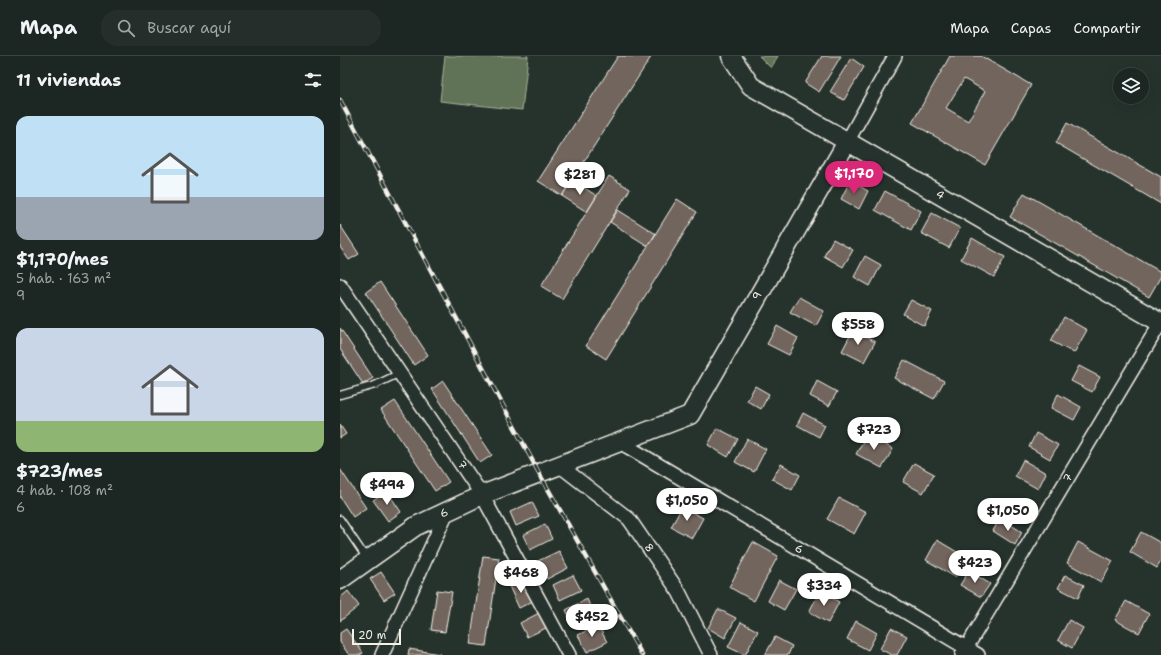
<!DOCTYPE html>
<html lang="es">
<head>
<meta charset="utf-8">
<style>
  body { margin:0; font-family:"Shantell Sans",sans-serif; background:#252e2a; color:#f1f3f6; height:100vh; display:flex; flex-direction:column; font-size:15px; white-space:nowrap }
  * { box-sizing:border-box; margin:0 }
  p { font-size:13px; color:#a0a5a5 }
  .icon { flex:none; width:22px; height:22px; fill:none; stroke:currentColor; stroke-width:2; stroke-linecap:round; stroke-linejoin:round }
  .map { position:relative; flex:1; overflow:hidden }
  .details { display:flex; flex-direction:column; background:#1c2622; width:340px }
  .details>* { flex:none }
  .tools { position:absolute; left:773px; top:12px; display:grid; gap:8px }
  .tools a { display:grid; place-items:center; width:36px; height:36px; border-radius:50%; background:#1c2622; box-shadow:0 4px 16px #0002,0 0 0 1px #3a4340; font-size:20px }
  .scale { position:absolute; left:12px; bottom:10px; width:49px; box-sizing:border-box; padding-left:4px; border:2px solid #f4f1e8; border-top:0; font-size:11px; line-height:14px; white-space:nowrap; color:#f4f1e8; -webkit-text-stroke:3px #26332d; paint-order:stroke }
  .price { position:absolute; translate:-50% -34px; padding:0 9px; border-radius:14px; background:#fff; color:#222; font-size:13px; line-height:26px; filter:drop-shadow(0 1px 2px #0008) }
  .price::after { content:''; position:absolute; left:50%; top:24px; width:12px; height:9px; margin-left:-6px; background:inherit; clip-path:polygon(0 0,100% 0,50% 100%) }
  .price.active { background:#db2777; color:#fff }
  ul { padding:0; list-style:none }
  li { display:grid; align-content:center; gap:8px; height:212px; padding:0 16px }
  li span { display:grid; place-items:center; height:124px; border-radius:12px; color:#555 }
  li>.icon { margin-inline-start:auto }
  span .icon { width:72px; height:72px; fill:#fffc; stroke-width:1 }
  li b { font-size:17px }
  h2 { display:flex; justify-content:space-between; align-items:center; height:48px; padding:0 16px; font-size:17px }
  header { display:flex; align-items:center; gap:24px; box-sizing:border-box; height:56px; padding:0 20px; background:#1c2622; border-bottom:1px solid #3a4340 }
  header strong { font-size:19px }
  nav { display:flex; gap:22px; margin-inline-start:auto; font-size:14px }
  .search { width:280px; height:36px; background:#252e2a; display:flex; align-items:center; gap:10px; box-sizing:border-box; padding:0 14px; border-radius:16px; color:#a0a5a5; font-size:15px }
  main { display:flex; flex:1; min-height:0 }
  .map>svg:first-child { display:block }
  .green { fill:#607356; stroke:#aab29f }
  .building { fill:#72655d; stroke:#f4f1e8; fill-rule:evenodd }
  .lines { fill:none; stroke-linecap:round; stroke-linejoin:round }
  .lane-casing { stroke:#f4f1e8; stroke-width:9 }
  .street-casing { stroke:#f4f1e8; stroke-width:16 }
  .secondary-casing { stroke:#f4f1e8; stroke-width:21 }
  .lane { stroke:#26332d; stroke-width:6 }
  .street { stroke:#26332d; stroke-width:13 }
  .secondary { stroke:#26332d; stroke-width:18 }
  .rail-casing { stroke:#f4f1e8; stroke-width:4.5 }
  .rail { stroke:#26332d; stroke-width:3; stroke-dasharray:9; stroke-linecap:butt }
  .labels { text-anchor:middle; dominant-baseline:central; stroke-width:3; stroke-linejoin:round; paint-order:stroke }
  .street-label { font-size:11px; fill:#f4f1e8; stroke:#26332d }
</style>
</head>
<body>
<header>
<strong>Mapa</strong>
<div class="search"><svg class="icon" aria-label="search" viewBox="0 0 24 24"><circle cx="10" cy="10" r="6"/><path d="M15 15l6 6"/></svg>Buscar aquí</div>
<nav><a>Mapa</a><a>Capas</a><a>Compartir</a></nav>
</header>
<main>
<section class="details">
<h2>11 viviendas<svg class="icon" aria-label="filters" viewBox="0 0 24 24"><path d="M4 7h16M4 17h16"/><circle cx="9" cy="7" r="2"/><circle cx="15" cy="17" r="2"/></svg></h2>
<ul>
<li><span style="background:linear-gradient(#bfe0f5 65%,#9aa5b1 0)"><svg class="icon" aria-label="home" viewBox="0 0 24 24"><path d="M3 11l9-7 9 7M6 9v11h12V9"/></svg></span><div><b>$1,170/mes</b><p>5 hab. · 163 m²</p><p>9</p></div></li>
<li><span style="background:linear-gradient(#c9d6e8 75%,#8fb573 0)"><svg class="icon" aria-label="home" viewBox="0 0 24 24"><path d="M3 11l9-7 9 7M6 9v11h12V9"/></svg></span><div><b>$723/mes</b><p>4 hab. · 108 m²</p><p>6</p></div></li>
</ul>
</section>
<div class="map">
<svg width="821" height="599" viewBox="0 0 821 599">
  <rect width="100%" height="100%" fill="#26332d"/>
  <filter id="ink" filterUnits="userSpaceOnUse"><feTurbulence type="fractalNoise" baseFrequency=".025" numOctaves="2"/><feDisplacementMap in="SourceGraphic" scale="8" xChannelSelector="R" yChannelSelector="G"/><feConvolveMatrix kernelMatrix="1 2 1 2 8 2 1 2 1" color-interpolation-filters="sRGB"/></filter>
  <g filter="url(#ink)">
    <path class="green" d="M105,0H188L182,54L100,45Z
      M419,0H438L431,12Z"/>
    <path class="building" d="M278,0L311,1L222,140L198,125Z
      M482,0H501L479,36L465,27Z
      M610,0H641L691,29L645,109L572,67ZM624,23L645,35L628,65L606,52Z
      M511,2L524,11L504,44L490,36Z
      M727,67L821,121V148L716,87Z
      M269,120L290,133L222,243L201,230Z
      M232,124L257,140L247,156L222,140Z
      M510,125L528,135L519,153L501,143Z
      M545,135L581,155L571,174L535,154Z
      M684,137L821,216V220L809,241L670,161Z
      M337,143L357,156L266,303L246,290Z
      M278,154L316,178L308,190L270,166Z
      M592,157L620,172L609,192L581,177Z
      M0,169L19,198L9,204L0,191Z
      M632,182L665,201L654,221L621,203Z
      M493,183L513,194L503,211L484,200Z
      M525,200L541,209L530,230L514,221Z
      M40,226L88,299L74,309L26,236Z
      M459,241L484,255L476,270L450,256Z
      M571,244L592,255L584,270L563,258Z
      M724,261L747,274L734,297L711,285Z
      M437,270L458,282L449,299L427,288Z
      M0,272L33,322L23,328L0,293Z
      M513,274L535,286L524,306L502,295Z
      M564,304L604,325L594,343L554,322Z
      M739,310L760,321L752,336L731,325Z
      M103,325L152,399L140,407L92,333Z
      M477,325L497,336L489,350L470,340Z
      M415,330L429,338L421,353L407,345Z
      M718,338L741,351L734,364L711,352Z
      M55,345L109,426L95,435L41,354Z
      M463,357L485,369L479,381L457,369Z
      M0,369L6,378L0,382Z
      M377,372L398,383L388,401L368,389Z
      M696,377L718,389L710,403L689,391Z
      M527,378L553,393L542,412L516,398Z
      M407,383L426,393L414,416L395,406Z
      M683,404L706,417L698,433L675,420Z
      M574,407L594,418L583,437L563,426Z
      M441,408L460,419L452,434L432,423Z
      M0,413L26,452L13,461L0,441Z
      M47,435L61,456L48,465L33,444Z
      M499,442L526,456L514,478L487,463Z
      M192,446L199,460L176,470L170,456Z
      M342,451L363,462L352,482L331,471Z
      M660,462L682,476L675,489L653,475Z
      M205,468L212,483L190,494L183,479Z
      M801,476L821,487V505L817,512L790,496Z
      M597,484L627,502L615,521L586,504Z
      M413,486L438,500L414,545L389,531Z
      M738,486L773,505L761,526L727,507Z
      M219,495L228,512L207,523L198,505Z
      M143,500L159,502L146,590L130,588Z
      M629,515L650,528L641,541L620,529Z
      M41,516L55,537L44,544L30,523Z
      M233,519L241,534L220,544L213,529Z
      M725,519L744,529L738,542L718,532Z
      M183,523L193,545L179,552L169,530Z
      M439,524L456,533L444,554L428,545Z
      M97,534L112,536L105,576L91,574Z
      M8,535L19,550L0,565V542Z
      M480,535L499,546L488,567L469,556Z
      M247,543L254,560L234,570L226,554Z
      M786,545L809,558L799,577L775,564Z
      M378,553L396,562L385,582L368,572Z
      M199,557L206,572L187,581L180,567Z
      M729,564L743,572L732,592L718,584Z
      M516,565L537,577L528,594L507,583Z
      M401,566L418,575L405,599L388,591Z
      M258,569L267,586L247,596L238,579Z
      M551,572L567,580L557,599H552L540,593Z
      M6,573L23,597L20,599H9L0,586V577Z
      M435,581L452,590L448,599H425Z
      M69,593L100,598L99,599H68Z"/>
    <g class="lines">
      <g class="lane-casing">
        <path id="lane" d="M0,339L35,329L60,317
          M0,463L27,503"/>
      </g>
      <g class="street-casing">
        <path id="street" d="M507,86L555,0
          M0,229L142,439L229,599
          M280,386L638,599
          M219,409L289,463L339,536L371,599
          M42,599L107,456
          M622,599L821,266"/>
      </g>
      <g class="secondary-casing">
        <path id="secondary" d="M391,0L411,30L821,267
          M0,524L76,470L142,439L350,359L507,86"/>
      </g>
      <use href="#lane" class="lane"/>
      <use href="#street" class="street"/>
      <use href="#secondary" class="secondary"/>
      <g class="rail-casing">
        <path id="rail" d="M0,44L199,417L302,599"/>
      </g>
      <use href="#rail" class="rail"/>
    </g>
  </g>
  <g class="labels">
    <g class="street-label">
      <text transform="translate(600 139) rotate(30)">4</text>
      <text transform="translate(417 240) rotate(-61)">9</text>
      <text transform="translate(122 409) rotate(56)">7</text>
      <text transform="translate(728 422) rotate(-59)">7</text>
      <text transform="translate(104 457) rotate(-24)">6</text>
      <text transform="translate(309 492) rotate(55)">8</text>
      <text transform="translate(459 493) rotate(31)">6</text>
    </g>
  </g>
</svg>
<div class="tools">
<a><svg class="icon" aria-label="layers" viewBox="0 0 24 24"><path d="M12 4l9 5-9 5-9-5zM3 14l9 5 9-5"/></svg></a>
</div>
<div class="scale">20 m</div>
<b class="price active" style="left:514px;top:139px">$1,170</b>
<b class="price" style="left:240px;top:140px">$281</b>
<b class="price" style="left:518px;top:290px">$558</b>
<b class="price" style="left:534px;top:395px">$723</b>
<b class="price" style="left:47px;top:450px">$494</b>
<b class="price" style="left:347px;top:466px">$1,050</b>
<b class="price" style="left:668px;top:476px">$1,050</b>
<b class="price" style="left:635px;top:528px">$423</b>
<b class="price" style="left:181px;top:538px">$468</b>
<b class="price" style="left:484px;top:551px">$334</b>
<b class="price" style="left:252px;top:582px">$452</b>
</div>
</main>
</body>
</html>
